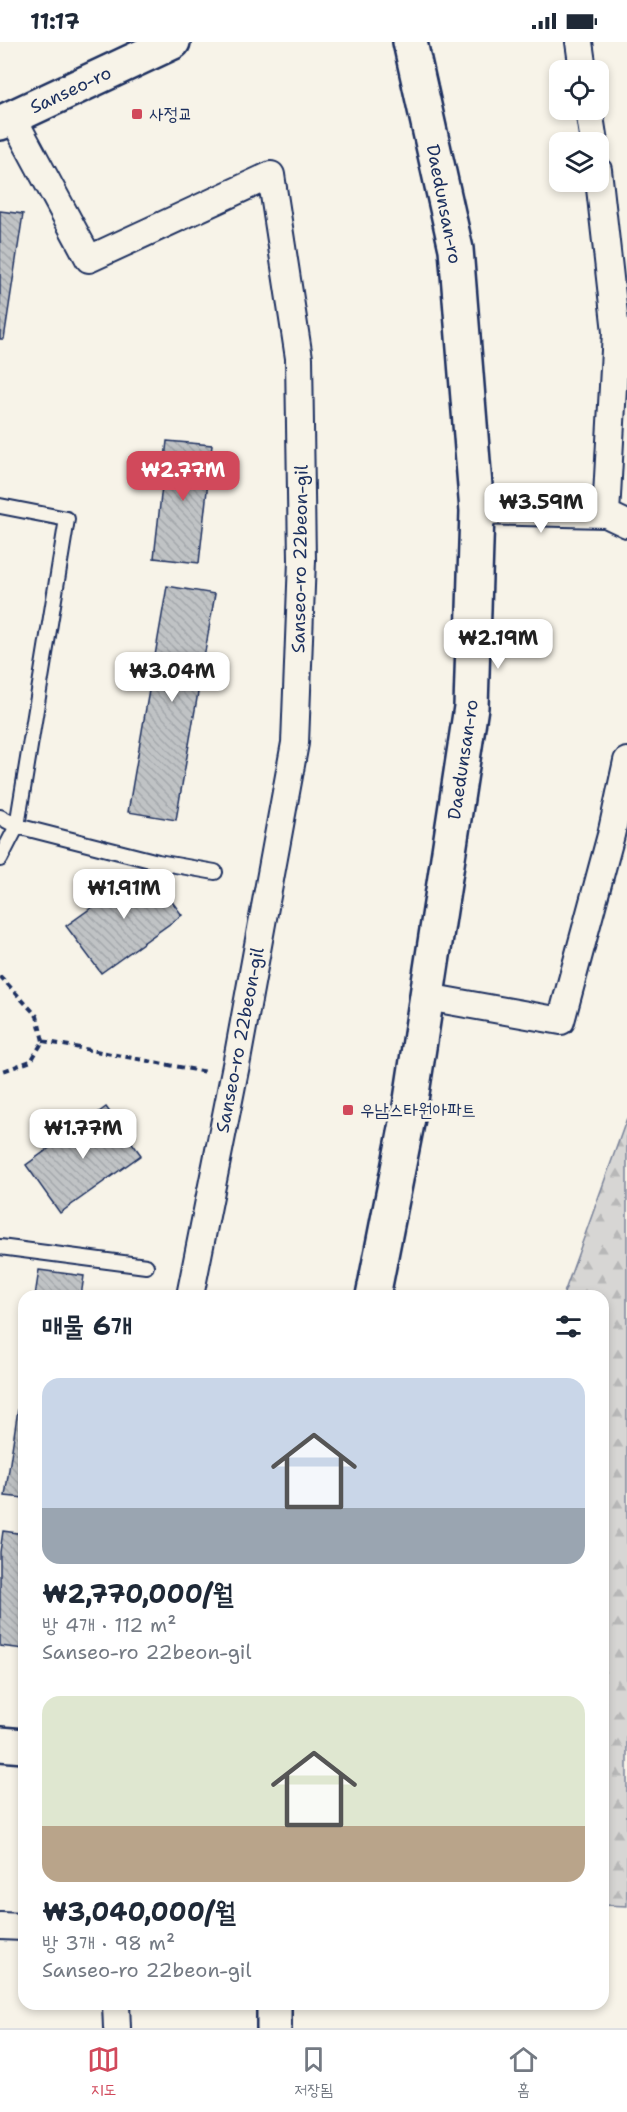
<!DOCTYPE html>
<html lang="ko">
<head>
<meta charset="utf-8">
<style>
  body { margin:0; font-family:"Shantell Sans","Poor Story",sans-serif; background:#f2f2f3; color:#1f2937; height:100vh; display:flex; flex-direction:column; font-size:22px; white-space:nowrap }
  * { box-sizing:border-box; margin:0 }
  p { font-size:20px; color:#747a83 }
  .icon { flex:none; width:33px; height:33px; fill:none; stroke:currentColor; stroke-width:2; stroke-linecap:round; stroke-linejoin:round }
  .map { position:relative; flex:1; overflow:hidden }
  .sheet { position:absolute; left:18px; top:1248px; width:591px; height:720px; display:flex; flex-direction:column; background:#fff; border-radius:18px; box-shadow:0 3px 9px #0003 }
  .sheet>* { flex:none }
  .tools { position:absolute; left:549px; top:18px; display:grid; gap:12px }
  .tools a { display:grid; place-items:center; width:60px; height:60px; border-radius:12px; background:#fff; box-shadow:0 3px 9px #0003; font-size:30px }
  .price { position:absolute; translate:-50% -51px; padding:0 14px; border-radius:12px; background:#fff; color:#222; font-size:20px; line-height:39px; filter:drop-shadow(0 2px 3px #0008) }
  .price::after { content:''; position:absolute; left:50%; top:36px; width:18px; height:14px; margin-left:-9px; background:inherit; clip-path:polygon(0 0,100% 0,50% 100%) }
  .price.on { background:#d1495b; color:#fff }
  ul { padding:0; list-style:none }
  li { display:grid; align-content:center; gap:12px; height:318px; padding:0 24px }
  li span { display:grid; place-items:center; height:186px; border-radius:18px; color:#555 }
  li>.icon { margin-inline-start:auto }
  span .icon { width:108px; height:108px; fill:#fffc; stroke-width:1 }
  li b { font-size:26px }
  h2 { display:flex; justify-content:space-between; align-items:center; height:72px; padding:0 24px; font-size:26px }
  .status { display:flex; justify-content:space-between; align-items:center; height:42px; padding:0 30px; background:#fff; direction:ltr }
  .status svg { height:16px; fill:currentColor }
  .menu { display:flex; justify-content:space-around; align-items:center; height:84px; border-top:2px solid #e0e1e3; background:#fff; font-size:16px; color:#747a83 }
  .menu a { display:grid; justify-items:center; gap:3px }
  .menu .on { color:#d1495b }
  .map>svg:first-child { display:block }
  .forest { fill:url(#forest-firs); stroke:#798299; stroke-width:1.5 }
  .building { fill:url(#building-back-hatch); stroke:#1b2f5e; stroke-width:1.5 }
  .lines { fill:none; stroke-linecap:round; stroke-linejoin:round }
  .service-casing { stroke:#1b2f5e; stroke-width:18 }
  .minor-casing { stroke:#1b2f5e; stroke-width:30 }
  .secondary-casing { stroke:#1b2f5e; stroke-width:38 }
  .path { stroke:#1b2f5e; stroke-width:4; stroke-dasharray:6 4.5; stroke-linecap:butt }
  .service { stroke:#f7f3e8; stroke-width:14 }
  .minor { stroke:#f7f3e8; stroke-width:26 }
  .secondary { stroke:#f7f3e8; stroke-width:33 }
  .poi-dot { fill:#d1495b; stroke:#f7f3e8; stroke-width:2 }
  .labels { text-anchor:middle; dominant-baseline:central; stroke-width:5; stroke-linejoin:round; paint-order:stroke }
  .street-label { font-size:18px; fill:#1b2f5e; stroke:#f7f3e8 }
  .poi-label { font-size:18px; fill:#1b2f5e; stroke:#f7f3e8; text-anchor:start }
</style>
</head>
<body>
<div class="status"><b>11:17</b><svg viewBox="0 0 49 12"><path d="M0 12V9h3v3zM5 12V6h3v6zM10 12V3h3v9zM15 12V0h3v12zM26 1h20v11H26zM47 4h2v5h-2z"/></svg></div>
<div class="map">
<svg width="627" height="1986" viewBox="0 0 627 1986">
  <defs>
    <pattern id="forest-firs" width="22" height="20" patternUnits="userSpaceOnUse" patternTransform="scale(1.5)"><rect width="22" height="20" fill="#d7d6d4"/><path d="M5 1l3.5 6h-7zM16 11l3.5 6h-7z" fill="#b8b8b8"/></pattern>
    <pattern id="building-back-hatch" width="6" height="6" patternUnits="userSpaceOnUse" patternTransform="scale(1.5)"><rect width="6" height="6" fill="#c0c3c5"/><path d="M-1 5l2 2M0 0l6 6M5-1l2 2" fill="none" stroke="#a4a8ac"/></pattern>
  </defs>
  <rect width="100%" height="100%" fill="#f7f3e8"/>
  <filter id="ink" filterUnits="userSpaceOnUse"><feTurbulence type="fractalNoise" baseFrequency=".0167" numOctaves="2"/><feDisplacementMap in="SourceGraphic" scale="12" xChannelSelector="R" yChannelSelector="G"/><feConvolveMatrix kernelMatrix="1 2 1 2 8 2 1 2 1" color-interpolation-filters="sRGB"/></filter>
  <g filter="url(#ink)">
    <path class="forest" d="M627,1076V1864L603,1863V1254H563Z"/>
    <path class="building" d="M0,169L23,172L4,297H0Z
      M167,399L212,403L199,521L154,516Z
      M167,544L215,552L176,778L128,770Z
      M147,826L182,873L101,931L66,884Z
      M106,1065L141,1113L60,1171L26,1123Z
      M39,1228L84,1234L81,1254H35Z
      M24,1327V1456L5,1454Z
      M3,1489L24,1492V1607L0,1604V1510Z"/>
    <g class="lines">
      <g class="service-casing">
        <path id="service" d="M0,464L67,477L17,784L0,817
          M0,775L17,784L158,820L215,830
          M0,1205L146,1224"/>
      </g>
      <g class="minor-casing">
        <path id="minor" d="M579,0L583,28
          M589,68L594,100
          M13,76L89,217L271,133L299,316L302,518L295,701L237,1018L190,1254
          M598,128L616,290L606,472
          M477,469L606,472L627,482
          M427,955L561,979L611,793L627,719
          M0,1884L24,1885
          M116,1962L117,1986"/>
      </g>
      <g class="secondary-casing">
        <g id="secondary">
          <path id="s1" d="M0,81L173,0"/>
          <path id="s2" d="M373,1254L409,1071L471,665L477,469L456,207L410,0"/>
          <path d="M0,1702L24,1704"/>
          <path d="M274,1962V1986"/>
        </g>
      </g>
      <path class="path" d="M0,934L37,974L43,999L31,1019L0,1030
        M43,999L206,1030"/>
      <use href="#service" class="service"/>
      <use href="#minor" class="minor"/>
      <use href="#secondary" class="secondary"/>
    </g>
  </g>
  <g class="poi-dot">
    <rect x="131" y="66" width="12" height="12" rx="3"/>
    <rect x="342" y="1062" width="12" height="12" rx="3"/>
  </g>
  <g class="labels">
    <g class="street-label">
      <text stroke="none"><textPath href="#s1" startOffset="78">Sanseo-ro</textPath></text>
      <text transform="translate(444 162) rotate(79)">Daedunsan-ro</text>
      <text transform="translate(300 517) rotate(-89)">Sanseo-ro 22beon-gil</text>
      <text stroke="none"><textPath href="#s2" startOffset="544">Daedunsan-ro</textPath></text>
      <text transform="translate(240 998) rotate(-79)">Sanseo-ro 22beon-gil</text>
    </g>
    <g class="poi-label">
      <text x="149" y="72">사정교</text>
      <text x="360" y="1068">우남스타원아파트</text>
    </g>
  </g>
</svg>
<div class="tools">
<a><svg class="icon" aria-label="locate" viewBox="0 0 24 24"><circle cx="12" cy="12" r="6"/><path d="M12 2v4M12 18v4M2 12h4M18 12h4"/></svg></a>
<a><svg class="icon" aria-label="layers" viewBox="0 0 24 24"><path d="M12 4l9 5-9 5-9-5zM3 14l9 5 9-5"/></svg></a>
</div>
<b class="price on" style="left:183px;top:460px">₩2.77M</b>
<b class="price" style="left:541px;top:492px">₩3.59M</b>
<b class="price" style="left:498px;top:628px">₩2.19M</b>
<b class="price" style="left:172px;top:661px">₩3.04M</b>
<b class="price" style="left:124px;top:878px">₩1.91M</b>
<b class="price" style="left:83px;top:1118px">₩1.77M</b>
<section class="sheet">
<h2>매물 6개<svg class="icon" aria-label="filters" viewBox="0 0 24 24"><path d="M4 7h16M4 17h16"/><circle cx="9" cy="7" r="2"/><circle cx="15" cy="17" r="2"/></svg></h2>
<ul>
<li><span style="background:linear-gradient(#c9d6e8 70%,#9aa5b1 0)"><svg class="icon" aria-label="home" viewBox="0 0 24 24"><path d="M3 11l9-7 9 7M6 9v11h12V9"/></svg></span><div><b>₩2,770,000/월</b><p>방 4개 · 112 m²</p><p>Sanseo-ro 22beon-gil</p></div></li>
<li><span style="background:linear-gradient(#dfe7d0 70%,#b9a48a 0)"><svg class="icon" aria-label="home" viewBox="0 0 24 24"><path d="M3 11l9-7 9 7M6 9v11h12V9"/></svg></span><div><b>₩3,040,000/월</b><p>방 3개 · 98 m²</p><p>Sanseo-ro 22beon-gil</p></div></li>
</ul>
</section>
</div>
<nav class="menu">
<a class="on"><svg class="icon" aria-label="map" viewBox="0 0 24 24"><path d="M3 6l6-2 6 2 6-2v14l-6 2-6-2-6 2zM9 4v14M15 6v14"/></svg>지도</a>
<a><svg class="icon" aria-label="saved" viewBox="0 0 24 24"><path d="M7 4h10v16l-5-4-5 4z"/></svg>저장됨</a>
<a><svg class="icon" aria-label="home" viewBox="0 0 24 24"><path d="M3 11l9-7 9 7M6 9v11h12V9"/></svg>홈</a>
</nav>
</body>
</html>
